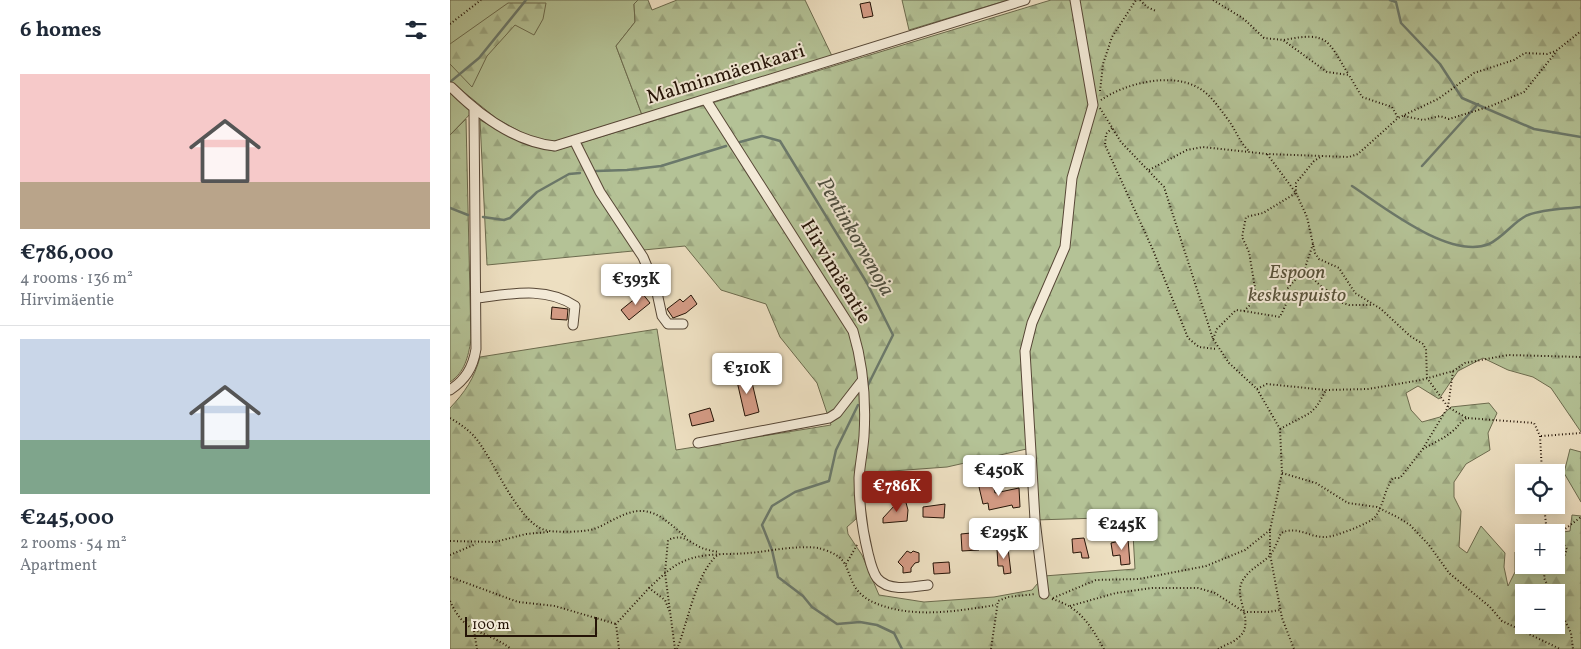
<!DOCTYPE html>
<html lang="en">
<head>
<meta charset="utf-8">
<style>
  body { margin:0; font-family:Vollkorn,serif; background:#f2f2f3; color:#1f2937; height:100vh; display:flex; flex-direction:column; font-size:19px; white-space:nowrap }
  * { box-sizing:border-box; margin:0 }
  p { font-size:16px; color:#747a83 }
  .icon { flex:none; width:28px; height:28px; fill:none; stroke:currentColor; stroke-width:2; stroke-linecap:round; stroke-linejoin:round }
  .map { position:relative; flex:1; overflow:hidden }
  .drawer { display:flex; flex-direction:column; background:#fff; width:450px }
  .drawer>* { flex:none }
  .buttons { position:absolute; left:1065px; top:464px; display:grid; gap:10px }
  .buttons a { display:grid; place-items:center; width:50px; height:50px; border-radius:0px; background:#fff; box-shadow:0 2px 12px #0003; font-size:25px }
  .scale { position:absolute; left:15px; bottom:12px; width:132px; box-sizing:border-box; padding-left:5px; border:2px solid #251407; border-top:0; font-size:14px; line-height:18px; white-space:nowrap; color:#251407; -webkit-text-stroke:4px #f3ead7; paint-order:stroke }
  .price { position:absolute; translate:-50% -42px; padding:0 11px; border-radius:5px; background:#fff; color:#222; font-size:16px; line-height:32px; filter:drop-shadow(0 1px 2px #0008) }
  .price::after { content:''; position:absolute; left:50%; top:30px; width:15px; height:11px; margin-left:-8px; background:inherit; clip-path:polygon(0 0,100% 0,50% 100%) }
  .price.selected { background:#8f2418; color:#fff }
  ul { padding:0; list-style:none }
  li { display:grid; align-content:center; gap:10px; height:265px; padding:0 20px }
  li+li { border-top:1px solid #e0e1e3 }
  li span { display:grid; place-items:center; height:155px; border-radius:0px; color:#555 }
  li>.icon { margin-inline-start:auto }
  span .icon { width:90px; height:90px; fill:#fffc; stroke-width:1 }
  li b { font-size:21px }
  h2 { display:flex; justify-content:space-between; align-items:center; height:60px; padding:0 20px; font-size:21px }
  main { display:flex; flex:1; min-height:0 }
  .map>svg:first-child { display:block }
  .green { fill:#b4c296; stroke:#6c6b4e }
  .forest { fill:url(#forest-firs); stroke:#6c6b4e; fill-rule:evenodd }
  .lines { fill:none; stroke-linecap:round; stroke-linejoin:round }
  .stream { stroke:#6b796b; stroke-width:2.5 }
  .building { fill:#d49b85; stroke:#251407 }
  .minor-casing { stroke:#574736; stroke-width:11 }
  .path { stroke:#251407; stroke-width:2; stroke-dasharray:1 2.5; stroke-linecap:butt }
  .minor { stroke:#f3ead7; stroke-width:9 }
  .labels { text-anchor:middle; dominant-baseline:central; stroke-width:4; stroke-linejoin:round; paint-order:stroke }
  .street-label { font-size:20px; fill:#251407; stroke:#f3ead7 }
  .park-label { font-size:20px; font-style:italic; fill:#575139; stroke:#f3ead7 }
  .water-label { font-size:21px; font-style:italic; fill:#4e4f41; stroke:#f3ead7 }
</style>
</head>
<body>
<main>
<section class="drawer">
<h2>6 homes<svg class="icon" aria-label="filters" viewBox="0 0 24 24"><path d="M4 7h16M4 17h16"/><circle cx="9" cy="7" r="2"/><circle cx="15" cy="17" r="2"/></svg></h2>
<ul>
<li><span style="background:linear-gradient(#f6c9c9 70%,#b9a48a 0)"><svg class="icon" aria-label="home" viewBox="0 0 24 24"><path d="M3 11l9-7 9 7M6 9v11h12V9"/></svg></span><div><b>€786,000</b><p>4 rooms · 136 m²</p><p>Hirvimäentie</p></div></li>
<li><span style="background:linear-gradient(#c9d6e8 65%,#7fa58c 0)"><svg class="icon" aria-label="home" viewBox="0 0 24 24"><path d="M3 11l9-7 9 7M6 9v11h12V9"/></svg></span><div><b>€245,000</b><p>2 rooms · 54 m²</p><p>Apartment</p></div></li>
</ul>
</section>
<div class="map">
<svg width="1131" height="649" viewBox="0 0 1131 649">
  <defs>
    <pattern id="forest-firs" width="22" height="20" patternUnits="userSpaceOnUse" patternTransform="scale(1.25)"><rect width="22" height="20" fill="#b4c296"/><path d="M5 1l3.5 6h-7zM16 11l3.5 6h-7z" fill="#9ba680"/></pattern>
  </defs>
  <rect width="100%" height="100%" fill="#eddfc1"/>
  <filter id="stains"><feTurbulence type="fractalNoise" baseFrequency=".004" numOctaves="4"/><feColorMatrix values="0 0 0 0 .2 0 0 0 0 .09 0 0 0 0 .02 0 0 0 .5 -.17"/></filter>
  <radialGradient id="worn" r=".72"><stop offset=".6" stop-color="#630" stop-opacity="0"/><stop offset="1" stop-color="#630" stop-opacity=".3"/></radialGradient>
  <path class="green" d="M0,0H188L184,4L185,22L166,46L192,115L104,142L80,137L47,119L4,84L0,85Z
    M0,86L24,110L0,135Z"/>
  <path class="forest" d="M188,0H198L202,10L227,0H355L382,56L192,115L166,46L185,22L184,4Z
    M452,0H558L459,30Z
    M601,0H1131V432L1101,388L1083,377L1058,370L1033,358L1008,371L989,399L968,386L956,393L961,410L972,422L990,417L1001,407L1039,403L1047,413L1038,433L1040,450L1016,464L1004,482V497L1011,511L1009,547L1017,553L1031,526L1055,553L1054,567L1058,586L1065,572V552L1074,544V565H1106V533L1120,531L1122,515L1131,516V649H0V408C15,392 24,379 30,357L207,329L226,450L381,425L367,383L330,337L316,304L271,290L235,246L37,265L30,120L78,145L104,151ZM581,448L585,520L682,517L685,569L594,576L582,590L544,597L474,602L429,595L412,555L398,534L397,527L406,519L405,493L415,473L497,467ZM1074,592H1106V625H1074Z
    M58,3H96L93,19L84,35L65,25L37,56L22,87L0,64V44Z
    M16,119L21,340C18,357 15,372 0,382V135Z
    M1120,449L1131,452V502L1114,473Z"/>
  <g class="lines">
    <path class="stream" d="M940,0L946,2L951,23L990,64L1012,98L1084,129L1131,137
      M0,82L29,58L76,0
      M290,142L312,136L330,141L417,283L443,335L417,387
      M972,166L1028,104
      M146,171L177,170L211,166L276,146
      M902,186C934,207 1000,260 1039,244C1054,237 1066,219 1078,215C1094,209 1114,209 1131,207
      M0,208L18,215
      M33,217L54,220L60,218L87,192L119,174L130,173
      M408,405L386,450L379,481L345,492L322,506L312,525L322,550L328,577L353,596L362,607L387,624L410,622L427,625L444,633L452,649"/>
  </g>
  <path class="building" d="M420,2L423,16L413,18L410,4Z
    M192,293L200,303L179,320L171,310Z
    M241,295L247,304L236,313L223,318L217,309L230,299L233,302Z
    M102,307L118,309L117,320L101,319Z
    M300,374L309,412L295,416L286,377Z
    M260,408L264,421L242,426L239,414Z
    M536,484H543L545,493L569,488L570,507L563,508L562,505L539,510L538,503L533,504L529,487Z
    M455,499L458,510L457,521L433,523V518L445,505V500Z
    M495,504L494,518L473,517V507Z
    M521,533V540L529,539V550L512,551L511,534Z
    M634,538L639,558H632L631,552L623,553L622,539Z
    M678,539L680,564L671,565L670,555L663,556L661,543Z
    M558,548L561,573L554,574L553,566H548L547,549Z
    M457,551L461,553L463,551L469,553V562L465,563L461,568V572L453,573V567L448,562Z
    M499,562L500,573L484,574L483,563Z"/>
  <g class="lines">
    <g class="minor-casing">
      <path id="minor" d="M1,87C29,115 64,142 105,146L575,0
        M256,100L403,331C413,364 416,402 414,436C413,450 410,464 409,478C409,503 412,529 418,553C420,561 422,571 427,578C438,592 463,587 478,585
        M124,140L150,192L193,257L206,288L212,316L218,324H233
        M27,298C60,294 96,286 125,306L123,325
        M0,390C15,380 23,368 26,349L24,110
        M248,443L379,418L387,413L411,382
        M594,594L585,520L575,351L582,323L615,247L622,178L643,105L625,0"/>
    </g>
    <path class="path" d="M690,0L697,7L706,11
      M763,0L794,19L814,38L833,40L877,72L899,75L912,97L942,107L948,118
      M0,24L31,0
      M834,40C879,31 877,40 899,75
      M650,91L653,64L662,37L686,0
      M651,100C674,84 719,72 747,87C759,93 768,106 776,117C786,129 788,141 800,152
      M650,108L671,142L714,187L763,339L779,363L807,389L830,429L832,473L820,530V554L832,618L844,649
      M954,116L973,120L990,116L999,119L1041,106L1074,92L1106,52
      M662,128L656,134L655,145L703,250L738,338L749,347L767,349
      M699,170L737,150L753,147L817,154L872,156
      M863,244L854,271L855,276L861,277L873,288L882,293L890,302L899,305H922
      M794,311L830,317L837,302L838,288L853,271
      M763,339L767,329L786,310L794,311L799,306L805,288L799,252L792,237L796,217L813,213L846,193L817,154
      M807,389L817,384L876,390L918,389L971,380L1003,371L1015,363L1058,355L1131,357
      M0,418C9,423 17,429 24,436C44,459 67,522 95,530C105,533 135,532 144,529C165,521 182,504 205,514C216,519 227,530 236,537
      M830,429L860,413L867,406L876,390
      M1091,436L1131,433
      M973,449C983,443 996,438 1005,429C1010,424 1011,421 1017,418
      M1092,472L1090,436L1084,423L1017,418L998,407L977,378L976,350L973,344L960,336L931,309L905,293L889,268L869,259L865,253L857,217L846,193V183L864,161L872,156L899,157L908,154L948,118L988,99L1024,73L1064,60L1075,53L1097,54L1106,51L1131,31
      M832,473L866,483L898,503L927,507L949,518L960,525L979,545L999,573L1040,607L1052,621L1110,649
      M1094,505L1096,524L1104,532
      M1106,534L1117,549L1114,557L1106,560
      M1107,535L1131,517
      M0,541L45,542L76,534L98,532
      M0,555L26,544
      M396,564L407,545
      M1096,565L1094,578L1101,592
      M0,577L68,602L105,606L166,624
      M199,588C209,579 219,568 232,562C253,552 277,555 299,553C322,551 345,545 368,548C373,549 381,552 386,555C404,565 394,590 425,603C463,619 507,611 546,605
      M603,598L646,580L689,579L756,566L795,550L820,530
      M602,599C630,607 640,625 654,649
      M0,601C16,637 34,628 61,649
      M1106,602L1121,633L1123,649
      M620,606L666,593L702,588H748L765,593L794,612H818L830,610
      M24,631L27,649
      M169,649L166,624L199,588L215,600L220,613
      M225,649L215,573L218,540C234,533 238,542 252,548C257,550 263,551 268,552
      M227,649C237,625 247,569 269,554
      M541,649L548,601L558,597L586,594
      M768,649C774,645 783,643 788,638C806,624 785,600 791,584C797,569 812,565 821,554C825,548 828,540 831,533C848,525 859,538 876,537C884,537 921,523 925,517C934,505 934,490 943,478H950L972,450L998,407L1003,371"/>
    <use href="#minor" class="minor"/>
  </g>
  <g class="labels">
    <g class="street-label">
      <text transform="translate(276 75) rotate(-17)">Malminmäenkaari</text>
      <text transform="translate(385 272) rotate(59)">Hirvimäentie</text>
    </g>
    <g class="park-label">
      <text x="847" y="273">Espoon<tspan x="847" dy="23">keskuspuisto</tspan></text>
    </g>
    <g class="water-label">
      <text transform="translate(405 237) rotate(60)">Pentinkorvenoja</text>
    </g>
  </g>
  <rect width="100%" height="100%" filter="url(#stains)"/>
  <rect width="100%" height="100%" fill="url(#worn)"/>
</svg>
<div class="buttons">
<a><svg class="icon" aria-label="locate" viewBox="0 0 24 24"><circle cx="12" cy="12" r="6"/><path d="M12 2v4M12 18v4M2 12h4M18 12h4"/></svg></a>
<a>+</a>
<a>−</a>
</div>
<div class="scale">100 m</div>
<b class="price" style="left:186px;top:306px">€393K</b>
<b class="price" style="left:297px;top:395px">€310K</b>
<b class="price" style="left:549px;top:497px">€450K</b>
<b class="price selected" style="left:447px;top:513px">€786K</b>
<b class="price" style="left:672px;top:551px">€245K</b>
<b class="price" style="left:554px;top:560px">€295K</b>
</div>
</main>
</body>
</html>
